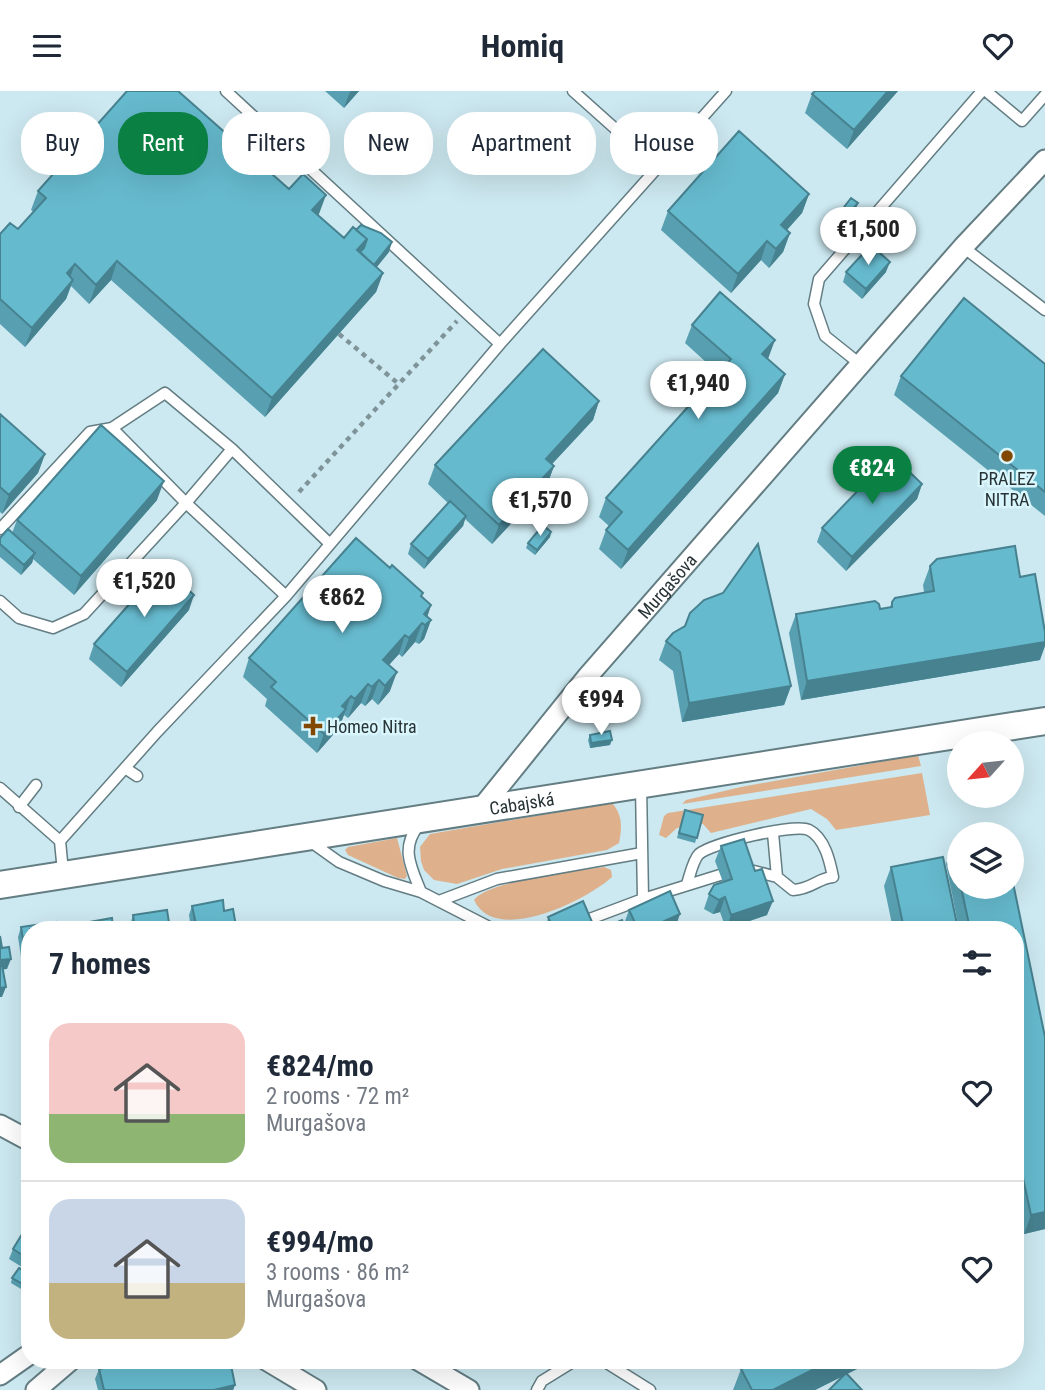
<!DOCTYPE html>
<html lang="en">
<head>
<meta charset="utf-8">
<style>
  body { margin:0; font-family:"Roboto Condensed",sans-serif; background:#f2f2f3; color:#1f2937; height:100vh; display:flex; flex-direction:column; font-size:26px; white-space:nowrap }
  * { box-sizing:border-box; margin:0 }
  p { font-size:23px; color:#747a83 }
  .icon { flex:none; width:38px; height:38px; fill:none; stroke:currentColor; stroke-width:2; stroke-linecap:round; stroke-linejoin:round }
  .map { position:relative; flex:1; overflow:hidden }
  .panel { position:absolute; left:21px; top:830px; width:1003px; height:448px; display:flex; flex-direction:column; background:#fff; border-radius:28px; box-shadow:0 7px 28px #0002 }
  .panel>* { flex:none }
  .top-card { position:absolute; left:21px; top:21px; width:1004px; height:63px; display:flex; gap:14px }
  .needle { width:46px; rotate:243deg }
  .controls { position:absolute; left:947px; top:640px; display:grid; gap:14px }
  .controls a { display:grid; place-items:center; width:77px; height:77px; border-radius:50%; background:#fff; box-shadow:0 7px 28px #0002; font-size:35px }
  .price { position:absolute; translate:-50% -60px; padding:0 16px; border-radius:24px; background:#fff; color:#222; font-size:23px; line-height:46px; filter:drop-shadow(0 2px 4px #0008) }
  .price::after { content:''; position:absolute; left:50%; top:42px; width:21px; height:16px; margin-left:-10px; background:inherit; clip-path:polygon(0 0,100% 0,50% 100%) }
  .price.current { background:#0b8043; color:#fff }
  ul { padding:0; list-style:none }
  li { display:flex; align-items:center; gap:21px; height:175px; padding:0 28px }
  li+li { border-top:2px solid #e0e1e3 }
  li span { display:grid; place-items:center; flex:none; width:196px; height:140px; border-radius:21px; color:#555 }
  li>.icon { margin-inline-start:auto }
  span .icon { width:84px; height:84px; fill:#fffc; stroke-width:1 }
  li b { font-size:30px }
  h2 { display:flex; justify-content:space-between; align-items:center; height:84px; padding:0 28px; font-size:30px }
  .pill { padding:0 24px; border-radius:28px; background:#fff; box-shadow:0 7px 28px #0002; font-size:24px; line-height:63px }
  .pill.current { background:#0b8043; color:#fff }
  header { display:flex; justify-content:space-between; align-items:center; height:91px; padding:0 28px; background:#fff; font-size:32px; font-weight:700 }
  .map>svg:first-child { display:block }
  .green { fill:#deb18c }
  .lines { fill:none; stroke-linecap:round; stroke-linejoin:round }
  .lane-casing { stroke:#637d83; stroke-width:13 }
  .street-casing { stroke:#637d83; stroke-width:23 }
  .secondary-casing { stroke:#637d83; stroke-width:30 }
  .path { stroke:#7f9499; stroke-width:4.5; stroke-dasharray:5 5; stroke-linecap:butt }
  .lane { stroke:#fff; stroke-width:10 }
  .street { stroke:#fff; stroke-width:19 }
  .secondary { stroke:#fff; stroke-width:26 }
  .wall { fill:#58a0b1 }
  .shaded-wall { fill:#478290 }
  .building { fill:#66bace; stroke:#478290; stroke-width:2 }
  .poi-dot { fill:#834800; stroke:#d9f6fd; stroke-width:2.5 }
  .labels { text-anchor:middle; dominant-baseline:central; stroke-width:5; stroke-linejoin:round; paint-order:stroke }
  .poi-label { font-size:18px; fill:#283336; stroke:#d9f6fd }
  .street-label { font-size:18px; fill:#283336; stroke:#d9f6fd }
</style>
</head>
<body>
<header><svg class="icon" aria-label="menu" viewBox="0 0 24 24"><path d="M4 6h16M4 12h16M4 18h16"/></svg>Homiq<svg class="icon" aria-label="heart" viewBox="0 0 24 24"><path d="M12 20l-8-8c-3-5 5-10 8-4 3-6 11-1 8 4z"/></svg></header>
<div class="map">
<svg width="1045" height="1299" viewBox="0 0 1045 1299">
  <rect width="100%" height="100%" fill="#cce8f0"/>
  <path class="green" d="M918,664L921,675L682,713L686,709L741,696Z
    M922,682L930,724L836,739L827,728L811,718L711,742L703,733L677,737L666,747L659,744L664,725L668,722Z
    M612,712C623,724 622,737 619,752L607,759L502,778L457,793L434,789L424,779L421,770L420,756L430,743Z
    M397,747L407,785L405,788L398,787L348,764L345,759L348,756Z
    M604,776L611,779L612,786C587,809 495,855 474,809C487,790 578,780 604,776Z"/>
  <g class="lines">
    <g class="lane-casing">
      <path id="lane" d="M226,0L500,253
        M573,0L658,76
        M986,0L1022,30L1045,4
        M963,156L1045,219
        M860,273L825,245L814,213L819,188L982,0
        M112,337L186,412L232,358
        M0,438L90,341L112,337L165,302L232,358L330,453
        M0,510L19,527L53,537L84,523L186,412L286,505
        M125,677L137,685
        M0,697L60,750
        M19,716L36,694
        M419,734C400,757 411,776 421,801
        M773,742L777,786
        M311,751L339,771L384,790L421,801L493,838
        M63,781L60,750L157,641L286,505L500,253L726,0
        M687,793C690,784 693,769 699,763C712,752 795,732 809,739C825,747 830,771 833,786C818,787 812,798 793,799L777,786L754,780
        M643,808L720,784
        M439,810L497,788L642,762
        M563,838L643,808L641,694
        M602,1269L650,1299
        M537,1299L542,1290L576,1269"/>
    </g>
    <g class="street-casing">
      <g id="street">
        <path id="s1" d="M480,719L588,585L963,156L1045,69"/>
        <path d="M0,1034L30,1050"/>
        <path d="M266,1269L316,1299"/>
        <path d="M418,1269L469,1299"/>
        <path d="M0,1284L30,1263"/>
        <path d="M36,1299L71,1269"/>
      </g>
    </g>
    <g class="secondary-casing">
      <g id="secondary">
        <path id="s2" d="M0,794L1045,630"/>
      </g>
    </g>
    <path class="path" d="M339,243L400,294
      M299,401L457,230"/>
    <use href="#lane" class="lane"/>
    <use href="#street" class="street"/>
    <use href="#secondary" class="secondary"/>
  </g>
  <path class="wall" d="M325,0H359L344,17Z
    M898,0L847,58L805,22L812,3Z
    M289,98L319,123L318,124L344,147L389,161L376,176L383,182L376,201L265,326L111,189L89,213L71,195L66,208L25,256L0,233V143L18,138L34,121L31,119L38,100Z
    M809,103L802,122L787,139L790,142L783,161L769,177L761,169L731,202L661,139L668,120Z
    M858,112L856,117L845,130L839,125L841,120Z
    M846,181H886L862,208L843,191Z
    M692,234L768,268L785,283L778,302L621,478L599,458L606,439L609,435L599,426L606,407L718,282L685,252Z
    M1045,273V425L894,304L901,285Z
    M599,310L593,329L552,373L554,375L547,394L492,453L465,428L463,435L424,478L408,463L411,453L448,412L428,393L435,374Z
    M0,323L45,363L38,382L2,423L0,421Z
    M884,372L922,393L917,408L846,480L817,451L822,437L865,393L861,389L862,384Z
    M157,409L74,504L33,468L32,472L21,484L0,466V447L12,442L17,429Z
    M551,441L550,446L535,464L526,457L528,452Z
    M930,475L1020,486L1040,569L801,609L789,542L796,523L880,518L890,516L892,511L924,501L923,494Z
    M723,502L791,595L784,614L682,631L673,580L659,569L666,550L685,535Z
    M422,506L431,514L427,526L431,529L424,548L419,553L415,551L402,566L399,563L389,574L390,600L378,614L372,608L365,615L361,612L348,627L344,624L339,637L317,662L265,615L267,608L243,586L249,567Z
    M189,519L121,596L89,568L94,553Z
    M590,644L610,654L590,657L588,649Z
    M683,724H703L695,752L677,747Z
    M959,753V796H1012L1045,1138L1024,1143L1015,1102V838H959L946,773L952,754Z
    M721,755L767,824L726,838L720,821L713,823L704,818L709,803L723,791L715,770Z
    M891,776L958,838H893L884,795Z
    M192,815L224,820L235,838H191L189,824Z
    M629,819L675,838H601L624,833Z
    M133,824L170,838H130V834Z
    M548,826L595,838H550L547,831Z
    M56,831L30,897L26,898L18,846L21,836Z
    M30,1130V1181L9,1168L13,1158Z
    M30,1183V1196L26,1201L11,1192L12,1187Z
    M99,1278L235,1294L233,1299H98L95,1288Z
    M741,1278H857L815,1299H733Z"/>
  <path class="shaded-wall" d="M351,0H359L344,17L349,3Z
    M888,0H898L847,58L854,39Z
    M809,103L802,122L774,153L781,134Z
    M326,104L319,123L306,138L312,119Z
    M858,112L856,117L845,130L847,125Z
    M790,142L783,161L769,177L776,158Z
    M367,148L360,167L357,159Z
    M767,150L761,169L731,202L738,183Z
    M392,151L389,161L365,191L368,181Z
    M117,170L111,189L89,213L96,194Z
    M890,171L886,181L862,208L866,198Z
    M75,173L68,192L67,182Z
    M383,182L376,201L265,326L272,307Z
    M73,189L66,208L25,256L32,237Z
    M775,249L768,268L762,263Z
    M785,283L778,302L621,478L628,459Z
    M599,310L593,329L539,387L546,368Z
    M45,363L38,382L2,423L9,404Z
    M554,375L547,394L492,453L499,434Z
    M164,390L157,409L74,504L81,485Z
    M922,393L917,408L846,480L852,466Z
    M466,425L463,435L424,478L428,468Z
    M551,441L550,446L535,464L537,459Z
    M35,462L32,472L21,484L24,474Z
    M194,504L189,519L121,596L127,581Z
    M431,514L425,533L422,532L415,551L402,566L409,547L424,523Z
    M431,529L424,548L419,553L425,534Z
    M405,544L399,563L376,588L383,569Z
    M1045,551V555L1040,569L801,609L807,590Z
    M397,581L390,600L378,614L385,595Z
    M379,589L372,608L365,615L372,596Z
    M368,593L361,612L348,627L355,608Z
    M791,595L784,614L682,631L689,612Z
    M351,605L339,637L317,662L324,643L342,615Z
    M612,649L610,654L590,657L591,652Z
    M725,806L720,821L713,823L719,809Z
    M773,810L767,824L726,838L731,824Z
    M680,823L675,838H647Z
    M11,868L7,878L0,879V869Z
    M30,888V897L26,898Z
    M6,896L2,906H0V897Z
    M1045,1121V1138L1024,1143L1031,1124Z
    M832,1269H860L857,1278L815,1299H773Z
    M235,1294L233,1299H214Z"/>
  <path class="building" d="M127,0H178L289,98L303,83L326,104L312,119L344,147L353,136L367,148L357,159L383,182L272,307L117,170L96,194L75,173L67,182L73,189L32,237L0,208V143L10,132L18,138L46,107L38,100Z
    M815,0H888L854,39L812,3Z
    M739,40L809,103L781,134L790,142L776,158L767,150L738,183L668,120Z
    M851,107L858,112L847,125L841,120Z
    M361,134L381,142L392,151L374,174L360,161L364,157L367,148L356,139Z
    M871,154L890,171L866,198L846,181Z
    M720,201L775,249L762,263L785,283L628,459L606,439L622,421L606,407L731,268L692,234Z
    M964,207L1045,273V401L901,285Z
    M543,258L599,310L546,368L554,375L499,434L435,374Z
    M0,323L45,363L9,404L0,396Z
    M101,334L164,390L81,485L17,429Z
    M892,364L922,393L852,466L822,437Z
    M879,367L884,373L868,389L862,384Z
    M450,410L466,425L428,468L411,453Z
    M543,434L551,441L537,459L528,452Z
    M8,438L35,462L24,474L0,453V447Z
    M356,447L390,477L392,474L423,502L421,505L431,514L424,523L431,529L425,534L422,532L409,547L405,544L383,569L397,581L385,595L379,589L372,596L368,593L355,608L351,605L342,615L346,618L324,643L271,596L276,591L249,567Z
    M758,453L791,595L689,612L680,561L666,550L673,542L685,535L690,522L704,509L723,502Z
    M1015,455L1020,486L1035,483L1045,541V551L807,590L796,523L875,510L879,513L880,518L892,516V511L895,507L934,500L930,475L937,468Z
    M163,475L194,504L127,581L94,553Z
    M610,640L612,649L591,652L590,644Z
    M685,719L703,724L697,747L679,742Z
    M744,748L755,780L762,778L773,810L731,824L725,806L719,809L709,803L714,794L732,788L721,755Z
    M959,753V785L952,754Z
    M943,766L958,838H904L891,776Z
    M1012,787L1045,946V1121L1031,1124L1015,1050V838H970L961,796H1012Z
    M670,800L680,823L647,838H638L629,819Z
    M223,809L224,820L233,818L236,835L221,838H197L192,815Z
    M583,810L595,838H554L548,826Z
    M167,819L170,838H135L133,824Z
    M112,827L113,838H79L78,833Z
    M622,829L626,838H601Z
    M56,831L57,838H30L29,888L21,836Z
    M0,845L2,857L9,856L11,868L0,869Z
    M2,874L6,896L0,897V875Z
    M30,1130V1169L13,1158Z
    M19,1177L30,1183V1194L28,1196L12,1187Z
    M137,1269H230L235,1294L214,1299H104L99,1278Z
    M758,1269H832L773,1299H752L741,1278Z
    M846,1282L862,1299H829Z"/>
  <g class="poi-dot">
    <circle cx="1007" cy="365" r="7"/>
    <path d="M309.5 624.5h7v7h7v7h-7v7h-7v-7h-7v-7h7z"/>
  </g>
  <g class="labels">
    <g class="poi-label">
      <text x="1007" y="387">PRALEZ<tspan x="1007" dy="21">NITRA</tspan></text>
      <text x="327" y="635" text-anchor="start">Homeo Nitra</text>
    </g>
    <g class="street-label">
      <text stroke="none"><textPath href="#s1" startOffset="292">Murgašova</textPath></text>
      <text stroke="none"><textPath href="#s2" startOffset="528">Cabajská</textPath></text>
    </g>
  </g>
</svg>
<div class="controls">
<a><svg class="needle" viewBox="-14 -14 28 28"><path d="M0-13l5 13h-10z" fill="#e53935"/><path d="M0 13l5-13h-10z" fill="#747a83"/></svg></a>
<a><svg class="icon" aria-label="layers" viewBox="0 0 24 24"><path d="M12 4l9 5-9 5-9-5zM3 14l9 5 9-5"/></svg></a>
</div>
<b class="price" style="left:868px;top:176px">€1,500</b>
<b class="price" style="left:698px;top:330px">€1,940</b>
<b class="price current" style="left:872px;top:415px">€824</b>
<b class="price" style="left:540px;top:447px">€1,570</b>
<b class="price" style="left:144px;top:528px">€1,520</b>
<b class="price" style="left:342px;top:544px">€862</b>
<b class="price" style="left:601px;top:646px">€994</b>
<div class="top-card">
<a class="pill">Buy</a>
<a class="pill current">Rent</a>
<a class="pill">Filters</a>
<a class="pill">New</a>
<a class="pill">Apartment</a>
<a class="pill">House</a>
</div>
<section class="panel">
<h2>7 homes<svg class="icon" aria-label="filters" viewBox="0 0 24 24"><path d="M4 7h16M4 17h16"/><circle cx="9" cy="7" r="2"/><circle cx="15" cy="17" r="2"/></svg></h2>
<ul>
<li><span style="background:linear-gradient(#f6c9c9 65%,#8fb573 0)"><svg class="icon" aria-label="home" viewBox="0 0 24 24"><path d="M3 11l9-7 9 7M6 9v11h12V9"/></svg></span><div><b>€824/mo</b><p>2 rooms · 72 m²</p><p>Murgašova</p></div><svg class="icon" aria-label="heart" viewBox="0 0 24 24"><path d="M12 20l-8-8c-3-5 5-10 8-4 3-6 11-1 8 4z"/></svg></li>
<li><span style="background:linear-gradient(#c9d6e8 60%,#c2b280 0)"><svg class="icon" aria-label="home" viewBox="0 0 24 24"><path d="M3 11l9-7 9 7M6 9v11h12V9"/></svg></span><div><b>€994/mo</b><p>3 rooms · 86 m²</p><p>Murgašova</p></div><svg class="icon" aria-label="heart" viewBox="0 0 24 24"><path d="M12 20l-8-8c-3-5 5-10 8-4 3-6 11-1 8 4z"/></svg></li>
</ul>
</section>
</div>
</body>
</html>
